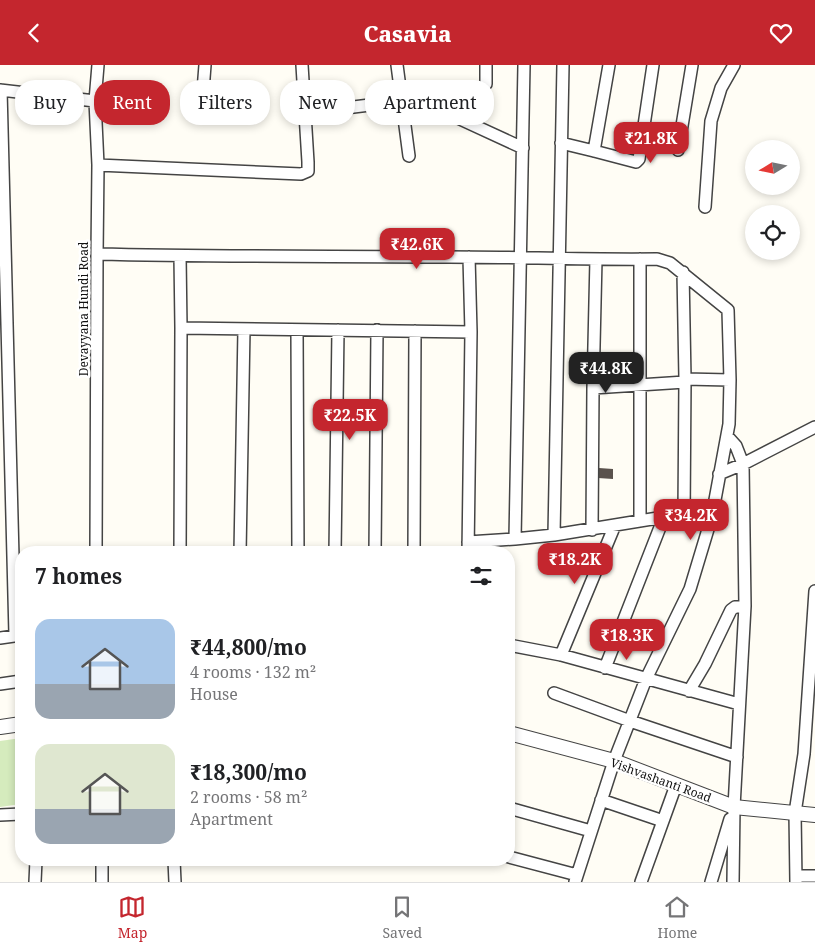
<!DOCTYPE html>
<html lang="en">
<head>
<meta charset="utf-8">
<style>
  body { margin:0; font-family:"Noto Serif",serif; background:#f6f6f6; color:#202124; height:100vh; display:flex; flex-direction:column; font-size:19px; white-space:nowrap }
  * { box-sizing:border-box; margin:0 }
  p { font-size:16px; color:#757577 }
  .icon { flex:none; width:28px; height:28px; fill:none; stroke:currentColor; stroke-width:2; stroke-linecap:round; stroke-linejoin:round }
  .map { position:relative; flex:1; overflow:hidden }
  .side { position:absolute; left:15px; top:481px; width:500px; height:320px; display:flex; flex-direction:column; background:#fff; border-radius:20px; box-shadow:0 2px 8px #0003 }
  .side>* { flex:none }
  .guide { position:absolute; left:15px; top:15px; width:500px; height:45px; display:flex; gap:10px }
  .needle { width:32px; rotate:260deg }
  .controls { position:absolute; left:745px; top:75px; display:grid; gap:10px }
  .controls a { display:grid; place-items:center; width:55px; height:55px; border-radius:50%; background:#fff; box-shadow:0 2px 8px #0003; font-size:25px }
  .price { position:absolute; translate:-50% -42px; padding:0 11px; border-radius:10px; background:#c4262e; color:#fff; font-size:16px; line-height:32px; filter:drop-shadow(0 1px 2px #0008) }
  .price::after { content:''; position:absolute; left:50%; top:30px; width:15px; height:11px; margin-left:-8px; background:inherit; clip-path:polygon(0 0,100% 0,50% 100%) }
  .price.selected { background:#222; color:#fff }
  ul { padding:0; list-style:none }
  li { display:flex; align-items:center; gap:15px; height:125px; padding:0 20px }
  li span { display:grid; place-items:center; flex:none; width:140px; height:100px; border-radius:15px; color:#555 }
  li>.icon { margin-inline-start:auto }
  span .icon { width:60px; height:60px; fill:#fffc; stroke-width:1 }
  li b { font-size:21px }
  h2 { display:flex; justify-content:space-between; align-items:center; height:60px; padding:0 20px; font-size:21px }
  .tag { padding:0 18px; border-radius:20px; background:#fff; box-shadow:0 2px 8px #0003; font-size:18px; line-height:45px }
  .tag.selected { background:#c4262e; color:#fff }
  header { display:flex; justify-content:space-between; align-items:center; height:65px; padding:0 20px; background:#c4262e; color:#fff; font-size:22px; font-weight:800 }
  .dock { display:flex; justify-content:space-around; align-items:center; height:70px; border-top:1px solid #e0e0e0; background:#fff; font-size:14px; color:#757577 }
  .dock a { display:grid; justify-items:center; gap:2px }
  .dock .selected { color:#c4262e }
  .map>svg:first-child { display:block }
  .green { fill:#d5ebbd }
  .building { fill:#5a524d }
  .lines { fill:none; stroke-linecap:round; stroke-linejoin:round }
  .minor-casing { stroke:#444; stroke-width:14 }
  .tertiary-casing { stroke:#444; stroke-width:16 }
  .minor { stroke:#fff; stroke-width:11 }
  .tertiary { stroke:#fff; stroke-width:14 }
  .labels { text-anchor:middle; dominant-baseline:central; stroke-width:5; stroke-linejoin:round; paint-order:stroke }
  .street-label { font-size:12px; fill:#111; stroke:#fff }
</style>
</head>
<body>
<header><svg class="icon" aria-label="back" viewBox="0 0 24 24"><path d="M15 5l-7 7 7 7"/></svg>Casavia<svg class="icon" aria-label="heart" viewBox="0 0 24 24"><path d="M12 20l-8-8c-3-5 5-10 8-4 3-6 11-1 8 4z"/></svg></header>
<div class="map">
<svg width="815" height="817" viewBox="0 0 815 817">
  <rect width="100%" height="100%" fill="#fffdf5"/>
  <path class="green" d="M21,673V739L0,742V676Z"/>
  <path class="building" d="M599,403L613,404V414L598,413Z"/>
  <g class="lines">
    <g class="minor-casing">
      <path id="minor" d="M205,0L203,26L206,34L214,38L260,39
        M397,0L409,91
        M486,0V19
        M0,25L95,36
        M1,25L15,570
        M305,48L402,36L447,48L523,83
        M561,78L594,86L636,97L639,94L653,0
        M678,85L692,0
        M594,86L609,0
        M98,100L301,109L308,106V97L302,0
        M705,142L711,56L721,23L734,0
        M97,189C214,192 332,191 449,192C518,192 588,195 657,194L670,198L728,245L730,315L729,359L712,451L690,524L646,614L614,696L575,817
        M683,207L685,314L684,451
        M181,263L471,267
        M297,265L298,488
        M685,314L730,315
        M593,323L685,317
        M727,371L736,381L743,399L745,541L734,742L733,817
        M719,409L743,399L815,362
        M640,456V194
        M592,465L593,323L596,194
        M554,470L563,0
        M515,474L524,0
        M468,477L515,474L554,470L664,452L684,451H712
        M96,488L97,189L98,100L95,36L98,0
        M180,488L181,263L180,191
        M240,488L244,264
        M335,488L338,265
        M375,488L377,265
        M414,488L415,266
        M468,488L471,267L469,192
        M0,573L21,570
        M509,580L561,590L739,639
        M561,590L615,460
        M605,603L664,452
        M0,619L21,616
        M689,626L705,599L731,545L735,542L745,541
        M554,628L630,656L737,692
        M601,735L663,756
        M509,743L591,766
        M0,750L21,749
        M509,792L577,810
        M102,795V817
        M174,795L175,817
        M796,811H815
        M35,817L36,795
        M641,817L676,720
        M711,817L730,754
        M796,817L795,748L804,689L815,526"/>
    </g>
    <g class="tertiary-casing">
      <path id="tertiary" d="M0,662L21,659
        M509,668L614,696L734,742L815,750"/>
    </g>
    <use href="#minor" class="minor"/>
    <use href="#tertiary" class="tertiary"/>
  </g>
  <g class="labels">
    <g class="street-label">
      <text transform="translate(83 244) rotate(-90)">Devayyana Hundi Road</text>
      <text transform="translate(661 715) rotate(20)">Vishvashanti Road</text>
    </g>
  </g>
</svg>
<div class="controls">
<a><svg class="needle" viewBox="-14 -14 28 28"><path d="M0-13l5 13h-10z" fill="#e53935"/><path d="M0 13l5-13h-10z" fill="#757577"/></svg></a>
<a><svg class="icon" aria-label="locate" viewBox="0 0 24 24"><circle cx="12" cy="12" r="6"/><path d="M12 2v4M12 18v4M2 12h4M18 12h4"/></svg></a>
</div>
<b class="price" style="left:651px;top:99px">₹21.8K</b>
<b class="price" style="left:417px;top:205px">₹42.6K</b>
<b class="price selected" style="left:606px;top:329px">₹44.8K</b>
<b class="price" style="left:350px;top:376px">₹22.5K</b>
<b class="price" style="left:691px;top:476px">₹34.2K</b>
<b class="price" style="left:575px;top:520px">₹18.2K</b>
<b class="price" style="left:627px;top:596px">₹18.3K</b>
<div class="guide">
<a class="tag">Buy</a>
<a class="tag selected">Rent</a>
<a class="tag">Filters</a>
<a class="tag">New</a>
<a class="tag">Apartment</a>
</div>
<section class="side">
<h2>7 homes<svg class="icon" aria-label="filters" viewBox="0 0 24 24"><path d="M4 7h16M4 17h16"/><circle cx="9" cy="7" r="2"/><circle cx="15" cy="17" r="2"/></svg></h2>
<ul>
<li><span style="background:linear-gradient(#a9c7e8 65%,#9aa5b1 0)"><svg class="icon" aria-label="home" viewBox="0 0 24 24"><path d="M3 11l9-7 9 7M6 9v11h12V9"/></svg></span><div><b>₹44,800/mo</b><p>4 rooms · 132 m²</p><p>House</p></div></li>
<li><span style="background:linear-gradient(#dfe7d0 65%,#9aa5b1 0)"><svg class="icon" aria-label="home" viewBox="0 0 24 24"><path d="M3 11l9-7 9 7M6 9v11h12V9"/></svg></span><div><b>₹18,300/mo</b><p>2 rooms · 58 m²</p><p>Apartment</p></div></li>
</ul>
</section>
</div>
<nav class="dock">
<a class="selected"><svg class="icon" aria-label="map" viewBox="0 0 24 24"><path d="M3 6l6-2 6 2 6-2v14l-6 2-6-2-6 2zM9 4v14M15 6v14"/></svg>Map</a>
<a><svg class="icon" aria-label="saved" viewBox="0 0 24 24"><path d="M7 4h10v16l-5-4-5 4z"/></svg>Saved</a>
<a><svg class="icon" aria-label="home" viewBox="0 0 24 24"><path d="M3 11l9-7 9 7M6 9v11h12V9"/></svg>Home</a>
</nav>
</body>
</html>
